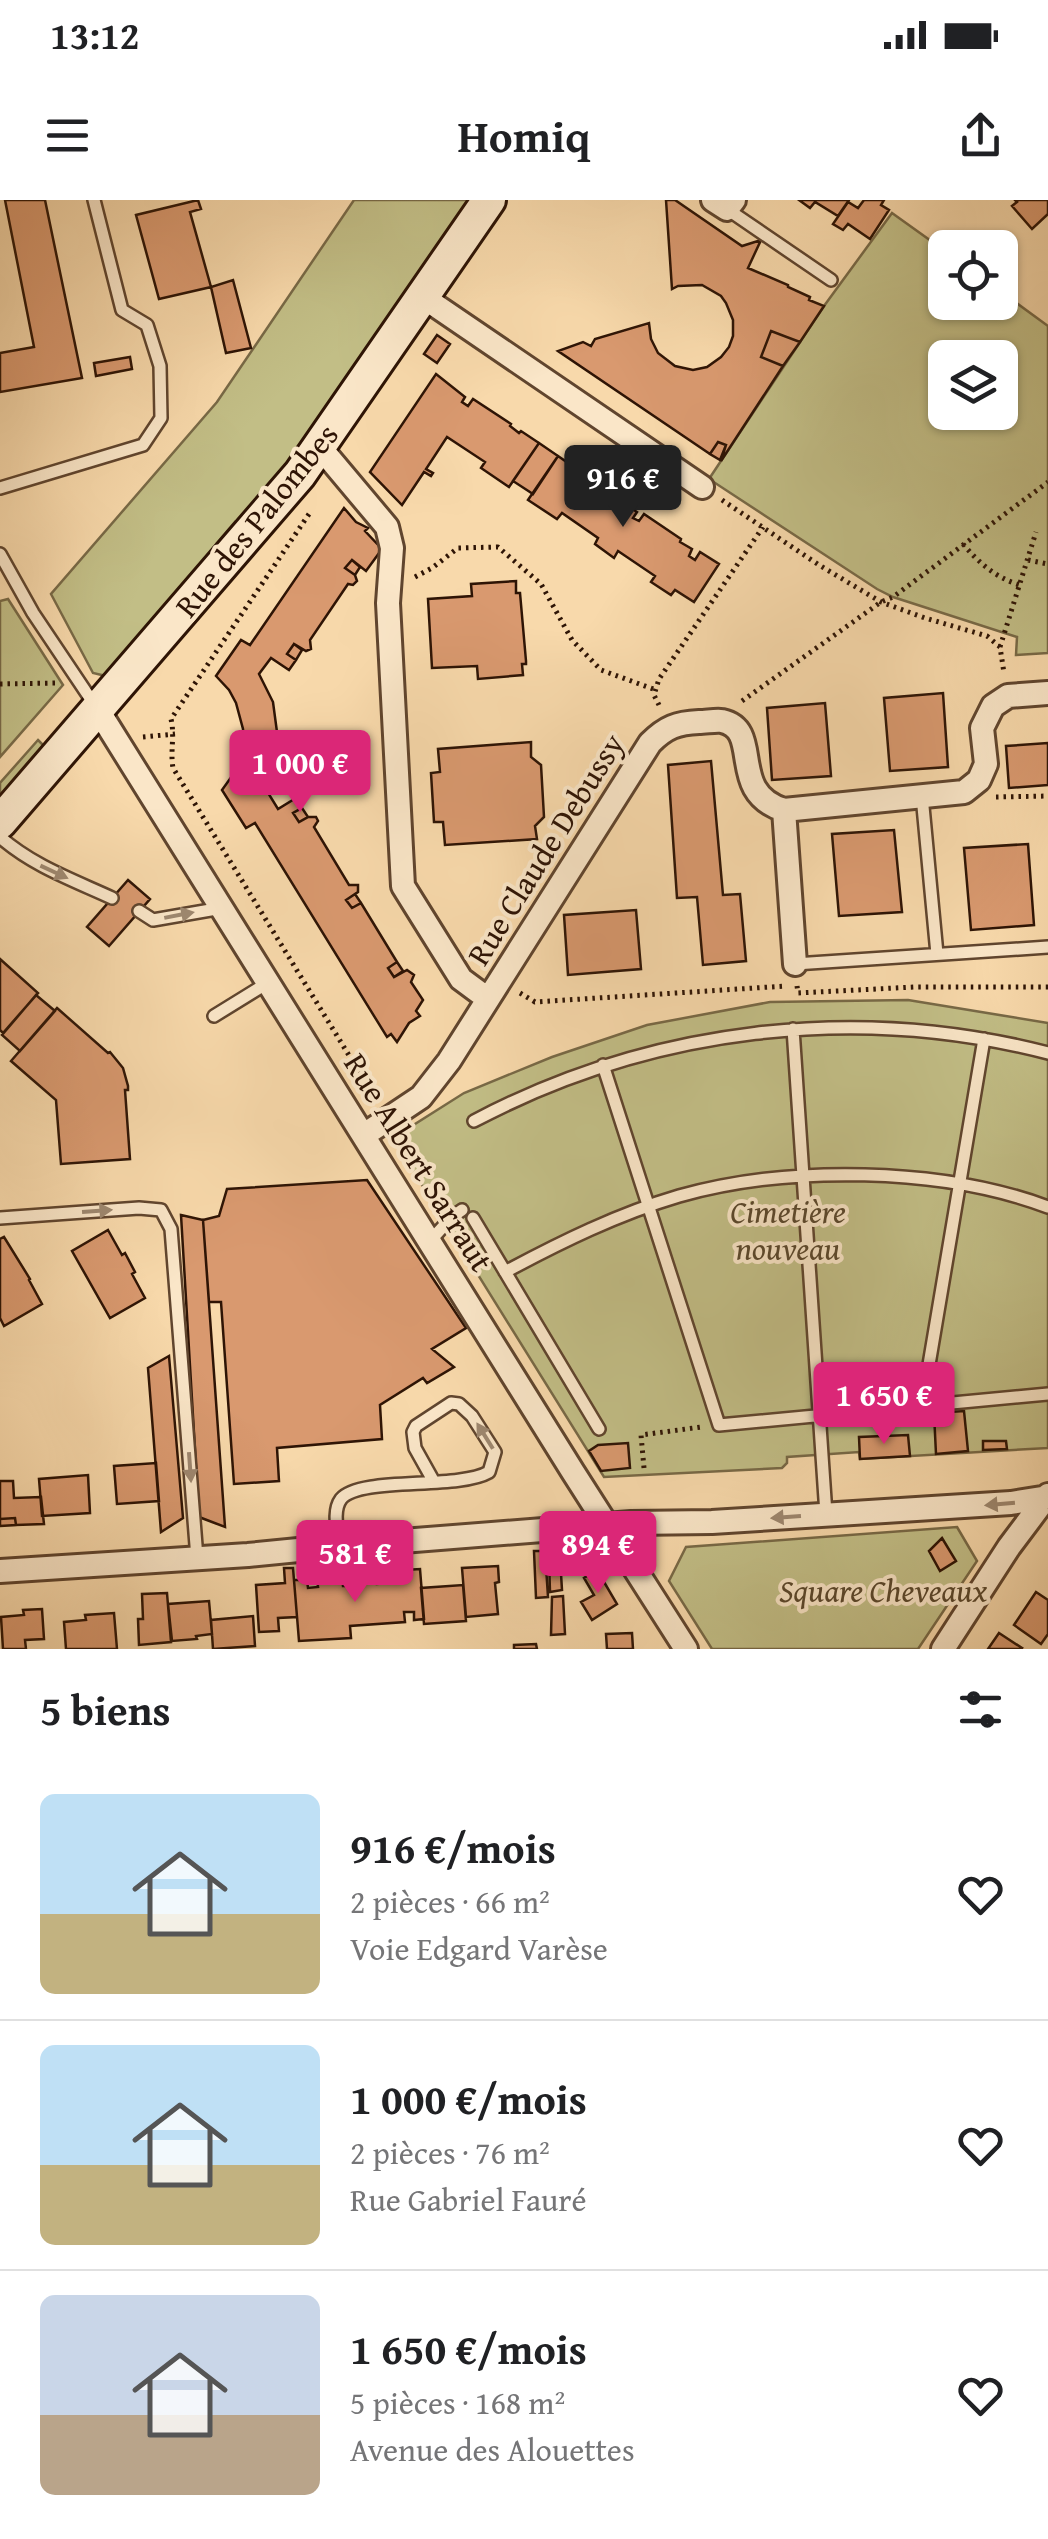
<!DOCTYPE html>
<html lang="fr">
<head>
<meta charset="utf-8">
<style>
  body { margin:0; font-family:"Gentium Book Plus",serif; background:#f2f2f2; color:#202124; height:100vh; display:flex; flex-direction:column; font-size:38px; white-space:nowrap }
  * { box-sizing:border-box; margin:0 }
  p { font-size:32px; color:#757577 }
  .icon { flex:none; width:55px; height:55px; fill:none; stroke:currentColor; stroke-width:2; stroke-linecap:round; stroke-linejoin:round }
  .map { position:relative; height:1449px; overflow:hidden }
  .sheet { display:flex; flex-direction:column; background:#fff; flex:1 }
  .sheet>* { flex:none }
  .buttons { position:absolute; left:928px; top:30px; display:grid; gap:20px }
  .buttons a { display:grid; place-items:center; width:90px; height:90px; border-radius:15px; background:#fff; box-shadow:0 2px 8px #0004; font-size:50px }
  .price { position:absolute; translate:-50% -85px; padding:0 22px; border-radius:10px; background:#db2777; color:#fff; font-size:32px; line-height:65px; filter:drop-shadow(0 2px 5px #0008) }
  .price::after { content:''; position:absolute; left:50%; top:60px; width:30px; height:22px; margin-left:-15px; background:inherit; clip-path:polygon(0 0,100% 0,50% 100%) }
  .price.on { background:#222; color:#fff }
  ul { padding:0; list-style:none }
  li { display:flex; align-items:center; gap:30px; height:250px; padding:0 40px }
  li+li { border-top:2px solid #e0e0e0 }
  li span { display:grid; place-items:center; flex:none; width:280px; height:200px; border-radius:15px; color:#555 }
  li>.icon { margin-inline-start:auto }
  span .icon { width:120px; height:120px; fill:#fffc; stroke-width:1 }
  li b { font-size:42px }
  h2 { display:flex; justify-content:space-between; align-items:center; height:120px; padding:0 40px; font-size:42px }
  .status { display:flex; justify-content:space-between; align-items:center; height:70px; padding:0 50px; background:#fff; direction:ltr }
  .status svg { height:28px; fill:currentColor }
  header { display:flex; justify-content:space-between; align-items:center; height:130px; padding:0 40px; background:#fff; font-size:45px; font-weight:800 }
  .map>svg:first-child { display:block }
  .green { fill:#c2be86; stroke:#786946; stroke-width:2.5; fill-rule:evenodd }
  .building { fill:#d9996f; stroke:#2e1405; stroke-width:2.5 }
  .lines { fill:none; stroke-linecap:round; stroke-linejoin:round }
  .lane-casing { stroke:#60452e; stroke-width:16 }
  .street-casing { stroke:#60452e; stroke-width:28 }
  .secondary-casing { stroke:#2e1405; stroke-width:38 }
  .path { stroke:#2e1405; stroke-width:5; stroke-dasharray:2.5 5; stroke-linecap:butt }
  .lane { stroke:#fae6c8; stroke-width:11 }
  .street { stroke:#fae6c8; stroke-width:22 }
  .secondary { stroke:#fae6c8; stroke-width:32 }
  .oneway { fill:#9e8870 }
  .labels { text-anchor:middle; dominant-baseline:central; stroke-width:8; stroke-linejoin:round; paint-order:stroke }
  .street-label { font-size:32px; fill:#2e1405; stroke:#fae6c8 }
  .park-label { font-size:32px; font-style:italic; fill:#5a472c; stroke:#fae6c8 }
</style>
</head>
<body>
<div class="status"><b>13:12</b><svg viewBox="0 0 49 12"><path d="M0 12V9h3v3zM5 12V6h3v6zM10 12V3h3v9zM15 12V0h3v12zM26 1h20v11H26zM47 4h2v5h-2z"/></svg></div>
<header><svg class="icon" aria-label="menu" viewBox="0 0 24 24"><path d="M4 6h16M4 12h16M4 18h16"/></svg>Homiq<svg class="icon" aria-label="share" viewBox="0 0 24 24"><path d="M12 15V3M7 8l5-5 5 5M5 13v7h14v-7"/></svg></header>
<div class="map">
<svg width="1048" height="1449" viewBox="0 0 1048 1449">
  <rect width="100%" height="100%" fill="#f8d9ab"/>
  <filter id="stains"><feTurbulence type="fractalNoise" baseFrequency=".002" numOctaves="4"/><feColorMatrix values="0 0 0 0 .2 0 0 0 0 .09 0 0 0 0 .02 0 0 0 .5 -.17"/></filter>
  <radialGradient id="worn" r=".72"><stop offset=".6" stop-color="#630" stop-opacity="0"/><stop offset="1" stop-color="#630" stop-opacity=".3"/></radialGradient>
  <path class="green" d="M354,0H475L312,238L241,326L235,322L217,343L220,347L106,476L93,473L51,394L217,202Z
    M892,13L945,51V102H1000V91L1048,126V453L1016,455L1017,437L893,397L877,389L709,279L824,106ZM945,158H1000V212H945Z
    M8,399L63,485L0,557V401Z
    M38,540L48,550L0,605V583Z
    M908,800L1048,823V1248L860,1259L859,1252L787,1257V1263L782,1268L604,1277L452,1033L455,1021L449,1014L438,1011L393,938L464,893L552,857L647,825L770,802Z
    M957,1327L977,1361L918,1449H712L669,1381L686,1347Z"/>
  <path class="building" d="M5,0H45L82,178L0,192V153L34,147Z
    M198,0L201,9L190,12L211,87L159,99L136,15Z
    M666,0H675L742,46L761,40L748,68L788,85V87L810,97L809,100L824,106L800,142L771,131L761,157L783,166L721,261L726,245L718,242L710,254L558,151L583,142L591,146L595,139L649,123L651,139L658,153L675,166L693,170L707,167L721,157L729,147L733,136V120L726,103L721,96L702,85L678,86L672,89Z
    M799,0H849L838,16L815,2L810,8Z
    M864,0H884L881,5L889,10L870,39L848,24L843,30L833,24L848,2L858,8Z
    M1015,0H1048V14L1032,29L1012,6L1017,2Z
    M233,80L251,148L226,153L211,87Z
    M771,131L800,142L783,166L761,157Z
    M437,135L450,144L437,163L424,154Z
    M130,157L132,169L96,176L94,163Z
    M436,174L465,197L462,202L468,206L473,199L511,224L510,226L519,233L521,231L539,243L509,287L481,268L485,262L447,237L426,269L433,273L431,276L424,272L402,305L370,272Z
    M718,242L726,245L720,260L710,254Z
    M539,243L558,256L533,294L513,281Z
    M558,256L568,263L567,265L577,271L578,269L624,300L623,303L637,312L633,318L639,321L644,314L681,339L680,342L692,349L689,356L695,360L700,352L719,364L694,402L675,390L671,395L651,382L655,376L618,351L614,358L595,344L598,338L562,313L557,319L528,300Z
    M344,308L356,322L368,328L365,331L382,349L366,371L352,360L345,368L355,375L357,381L353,385L348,384L310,440L311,449L306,451L294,444L287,454L296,460L289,470L271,458L259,474L273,502L277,532L273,568L265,588L278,609L296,598L302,608L293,613L299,622L308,617H316L318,621L314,627L349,685H358V692L346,700L352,708L361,703L397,762L388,768L394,777L407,770L414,775L411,782L423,800L416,811L420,816L409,823L397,842L391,834L387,837L255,623L246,628L222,590L237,569L244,545L243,529L236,503L229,490L216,476L241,440L250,445Z
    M352,360L360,367L355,375L345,368Z
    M516,381V393H520L526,461V464H522L523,475L478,479L477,466L432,468L428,399L472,396L471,384Z
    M294,444L302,450L296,460L287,454Z
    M943,493L948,567L890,571L884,498Z
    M825,503L831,576L772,580L767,508Z
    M531,542V557L541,565L544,617L535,626L537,639L445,645L443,622H434L431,573L440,572L438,549Z
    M1048,543V585L1009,588L1006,546Z
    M711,561L723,695L740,694L746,761L703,765L697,697L677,698L668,565Z
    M302,608L308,617L299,622L293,613Z
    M894,630L902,712L839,716L832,634Z
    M1028,644L1034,725L971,730L964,648Z
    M128,680L150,699L109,746L87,727Z
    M355,694L361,703L352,708L346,700Z
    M636,710L641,769L568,775L564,715Z
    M0,759L38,793L3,833L0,830Z
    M397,762L403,771L394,777L388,768Z
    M36,795L55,811L20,851L2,835Z
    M57,808L108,853L110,852L123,868L128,886V890H125L130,959L61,964L56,900L11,861Z
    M367,980L466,1128L432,1149L454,1167L427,1183L423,1178L380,1205L382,1239L277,1248L279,1281L234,1284L221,1102H209L203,1020L219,1016L227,989Z
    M181,1015L203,1020L225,1327L199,1317Z
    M108,1030L122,1055L125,1053L135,1072L132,1074L145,1098L110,1118L72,1051Z
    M4,1037L30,1079L29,1080L42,1104L4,1126L0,1118V1039Z
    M169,1156L183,1318L161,1332L148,1168Z
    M964,1211L968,1251L936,1254L934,1213Z
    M908,1235L910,1256L860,1259L859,1237Z
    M983,1241H1006L1007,1249L983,1250Z
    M628,1243L630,1268L601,1271L589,1251L598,1245Z
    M156,1263L159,1301L117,1304L114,1266Z
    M88,1275L90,1313L42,1316L39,1279Z
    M0,1281H13L14,1298L41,1297L44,1324L16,1325L15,1318L0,1319Z
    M15,1318L16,1325L0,1326V1319Z
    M942,1338L956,1361L940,1371L929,1351Z
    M534,1351H545L548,1397L536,1398Z
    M560,1357L562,1390L550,1392L549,1358Z
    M498,1366L499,1382L495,1383L498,1414L466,1417L462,1368Z
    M284,1368H293L297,1417L278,1418L279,1431L259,1432L256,1385L285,1383Z
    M420,1369L424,1419L414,1420V1412H404L405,1422L350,1426L351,1438L299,1441L294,1380H307L308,1388L318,1387L317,1379L342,1377L343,1386H353V1382L377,1381V1384L388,1383V1379L405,1378V1370Z
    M597,1370L617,1404L592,1420L581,1402L594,1395L584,1378Z
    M463,1385L466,1421L424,1424L421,1388Z
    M1036,1392L1048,1400V1434L1041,1444L1014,1425Z
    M167,1393L171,1442L139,1445L138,1419H143L142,1394Z
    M563,1396L565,1434L551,1435L552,1397Z
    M209,1401L212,1434L196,1436L197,1439L172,1441L168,1404Z
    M42,1409L44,1439L25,1440L26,1449H3L1,1417L24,1415L23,1410Z
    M114,1413L117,1449H66L64,1422L86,1420L85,1415Z
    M253,1416L255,1446L213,1449L211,1420Z
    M632,1433L633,1449H607L606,1434Z
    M999,1433L1022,1448L1021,1449H988Z
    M536,1444L537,1449H514V1445Z"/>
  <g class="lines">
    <g class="lane-casing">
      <path id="lane" d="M727,9L831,80
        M0,288L143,245L161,218L160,166L147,125L122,110L94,0
        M0,354L33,413L96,507
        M922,596L937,754
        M0,637C33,666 73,680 112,698
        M139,711L153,720L222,708
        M795,764L1048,747
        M214,816L269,782
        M793,829L826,1314
        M603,865L719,1225L1048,1194
        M474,921C650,828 856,803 1048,853
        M0,1018L139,1008L161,1010L171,1029L197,1358
        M473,1018L599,1229
        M430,1041L452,1017L462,1010
        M505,1072C561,1042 618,1014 679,996C789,965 941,967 1048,1007
        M922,1206L984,839
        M339,1346C338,1332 332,1311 341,1299C360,1276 458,1290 489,1272L495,1252L472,1216L459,1204L451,1203L416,1226L413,1232L415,1248L434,1282"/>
    </g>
    <g class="street-casing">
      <path id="street" d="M713,0L727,9L734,0
        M423,97L702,287
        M319,246L387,327L392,348L388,403L403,686L461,779L488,799
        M98,510L573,1272L686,1449
        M784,610L795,764
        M364,935L421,897L449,861L650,543C666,527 677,523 699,522C706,522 716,520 722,521C764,530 726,592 784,610L964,592L979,580L986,564L982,528L993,506L1008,496L1048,493
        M0,1371L248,1355L339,1346L631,1323L712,1322L1011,1303L1048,1297
        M943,1449L1009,1347L1048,1295"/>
    </g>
    <g class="secondary-casing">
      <path id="secondary" d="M0,622L300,274L489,0"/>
    </g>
    <path class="path" d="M722,300L819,365L881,402L925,418L987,436L1000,447L1004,473
      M309,314L171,519C175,536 170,551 173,568L369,888L367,895
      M963,344C979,363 996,378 1020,385
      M1028,360L1048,364
      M415,377L432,368L458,348L498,347L541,384L572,440L601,470L656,490
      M1000,447L1036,332
      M0,484L59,483
      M742,501L881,402L893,397L1048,282
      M659,505L654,495L659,479L763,327
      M143,537L175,534
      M996,597L1048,596
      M797,786L798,793L915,787H1048
      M520,793L535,802L786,786
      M644,1268L641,1235L701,1227"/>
    <use href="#lane" class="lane"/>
    <use href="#street" class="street"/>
    <use href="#secondary" class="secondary"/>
  </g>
  <defs><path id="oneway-solid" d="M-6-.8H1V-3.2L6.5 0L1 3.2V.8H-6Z" transform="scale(2.5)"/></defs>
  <g class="oneway">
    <use href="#oneway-solid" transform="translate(54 672) rotate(25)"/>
    <use href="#oneway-solid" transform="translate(179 715) rotate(-11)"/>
    <use href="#oneway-solid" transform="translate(97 1011) rotate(-4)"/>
    <use href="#oneway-solid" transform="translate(485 1236) rotate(-122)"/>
    <use href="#oneway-solid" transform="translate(190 1267) rotate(86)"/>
    <use href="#oneway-solid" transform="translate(1000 1304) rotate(175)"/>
    <use href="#oneway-solid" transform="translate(786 1317) rotate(176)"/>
  </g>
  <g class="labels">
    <g class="street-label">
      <text transform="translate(256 320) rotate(-51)">Rue des Palombes</text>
      <text transform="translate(545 649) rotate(-58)">Rue Claude Debussy</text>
      <text transform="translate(419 962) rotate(58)">Rue Albert Sarraut</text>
    </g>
    <g class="park-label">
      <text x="788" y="1011">Cimetière<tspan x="788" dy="37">nouveau</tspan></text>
      <text x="883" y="1390">Square Cheveaux</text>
    </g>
  </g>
  <rect width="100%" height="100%" filter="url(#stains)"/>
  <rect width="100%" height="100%" fill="url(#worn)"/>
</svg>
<div class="buttons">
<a><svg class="icon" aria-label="locate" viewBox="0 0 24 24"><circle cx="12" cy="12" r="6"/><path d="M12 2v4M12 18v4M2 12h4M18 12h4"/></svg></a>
<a><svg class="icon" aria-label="layers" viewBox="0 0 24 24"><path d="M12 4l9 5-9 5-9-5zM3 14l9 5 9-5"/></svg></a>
</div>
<b class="price on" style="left:623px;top:330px">916 €</b>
<b class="price" style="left:300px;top:615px">1 000 €</b>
<b class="price" style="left:884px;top:1247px">1 650 €</b>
<b class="price" style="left:598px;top:1396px">894 €</b>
<b class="price" style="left:355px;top:1405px">581 €</b>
</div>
<section class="sheet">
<h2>5 biens<svg class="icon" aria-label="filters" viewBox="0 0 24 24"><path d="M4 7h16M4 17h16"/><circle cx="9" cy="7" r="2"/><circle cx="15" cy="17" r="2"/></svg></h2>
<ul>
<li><span style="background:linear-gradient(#bfe0f5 60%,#c2b280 0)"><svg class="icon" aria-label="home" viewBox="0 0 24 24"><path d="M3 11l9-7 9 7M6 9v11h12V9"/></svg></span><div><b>916 €/mois</b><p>2 pièces · 66 m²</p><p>Voie Edgard Varèse</p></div><svg class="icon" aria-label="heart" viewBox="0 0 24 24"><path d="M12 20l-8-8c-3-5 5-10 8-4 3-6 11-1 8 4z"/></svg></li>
<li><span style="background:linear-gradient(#bfe0f5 60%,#c2b280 0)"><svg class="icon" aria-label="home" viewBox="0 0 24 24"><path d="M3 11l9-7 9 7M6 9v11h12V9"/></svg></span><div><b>1 000 €/mois</b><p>2 pièces · 76 m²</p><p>Rue Gabriel Fauré</p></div><svg class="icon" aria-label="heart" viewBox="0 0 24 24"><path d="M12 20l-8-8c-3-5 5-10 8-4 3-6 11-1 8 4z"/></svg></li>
<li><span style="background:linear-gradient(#c9d6e8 60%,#b9a48a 0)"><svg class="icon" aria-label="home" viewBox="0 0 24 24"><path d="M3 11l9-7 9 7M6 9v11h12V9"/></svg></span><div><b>1 650 €/mois</b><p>5 pièces · 168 m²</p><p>Avenue des Alouettes</p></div><svg class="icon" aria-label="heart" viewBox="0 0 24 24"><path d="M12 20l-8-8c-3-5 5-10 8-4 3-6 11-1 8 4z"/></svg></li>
</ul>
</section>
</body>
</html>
